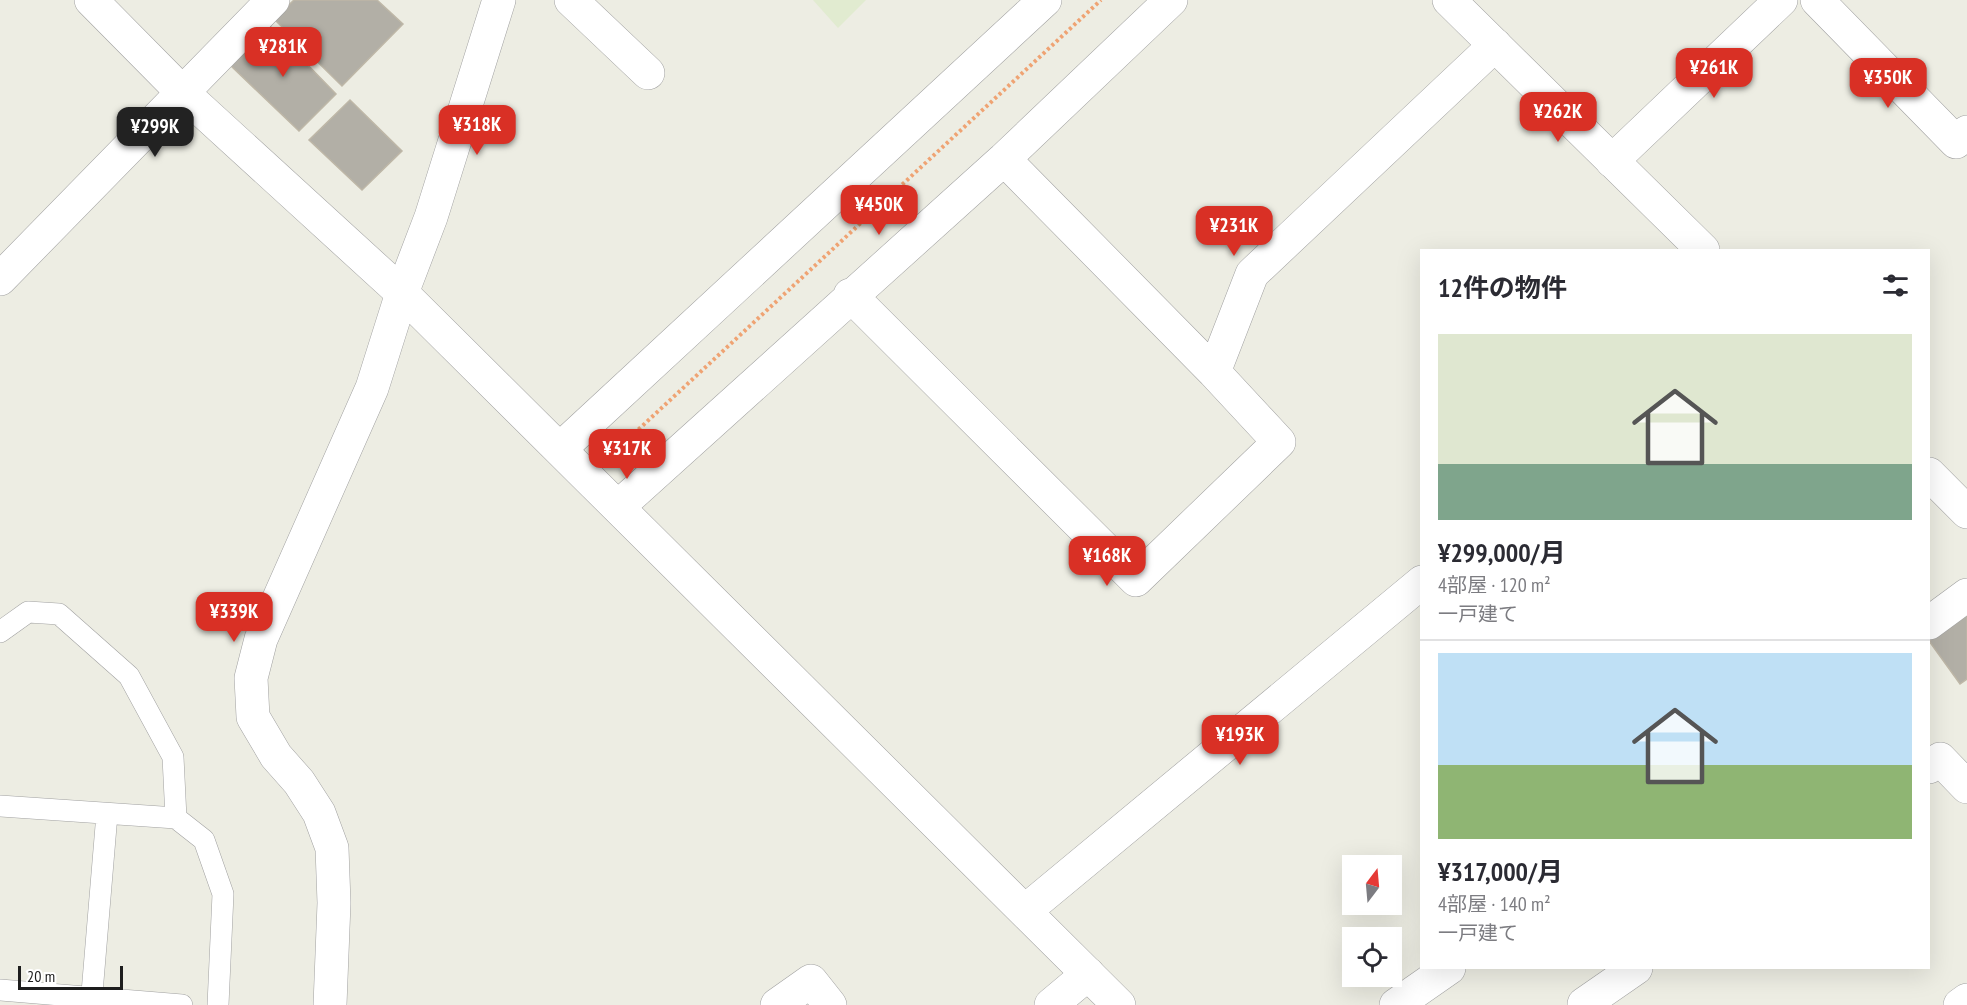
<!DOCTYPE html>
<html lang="ja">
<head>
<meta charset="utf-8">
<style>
  body { margin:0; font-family:"PT Sans Narrow","Noto Sans JP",sans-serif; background:#f2f2f3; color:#2b2b33; height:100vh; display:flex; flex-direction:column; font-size:22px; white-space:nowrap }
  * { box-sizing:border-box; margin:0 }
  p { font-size:20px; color:#7c7c81 }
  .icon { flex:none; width:33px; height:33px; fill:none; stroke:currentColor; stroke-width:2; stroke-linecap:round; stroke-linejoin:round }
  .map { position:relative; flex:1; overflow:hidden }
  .sheet { position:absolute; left:1420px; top:249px; width:510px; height:720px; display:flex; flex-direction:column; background:#fff; border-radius:0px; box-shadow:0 6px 24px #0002 }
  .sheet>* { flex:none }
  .needle { width:39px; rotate:16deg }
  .tools { position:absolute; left:1342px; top:855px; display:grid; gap:12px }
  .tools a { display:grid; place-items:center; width:60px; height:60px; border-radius:0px; background:#fff; box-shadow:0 6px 24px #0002; font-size:30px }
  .scale { position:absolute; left:18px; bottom:15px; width:105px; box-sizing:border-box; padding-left:6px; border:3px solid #1d1d1d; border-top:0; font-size:16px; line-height:21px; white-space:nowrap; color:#1d1d1d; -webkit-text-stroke:4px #fff; paint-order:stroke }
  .price { position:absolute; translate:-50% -51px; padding:0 14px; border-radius:12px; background:#d93025; color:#fff; font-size:20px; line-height:39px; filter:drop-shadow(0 2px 3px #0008) }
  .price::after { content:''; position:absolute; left:50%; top:36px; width:18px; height:14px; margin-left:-9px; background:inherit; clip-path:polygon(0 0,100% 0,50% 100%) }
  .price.selected { background:#222; color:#fff }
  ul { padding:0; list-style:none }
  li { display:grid; align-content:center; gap:12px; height:318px; padding:0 18px }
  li+li { border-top:2px solid #e1e1e2 }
  li span { display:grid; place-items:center; height:186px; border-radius:0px; color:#555 }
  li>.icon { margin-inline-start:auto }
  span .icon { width:108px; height:108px; fill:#fffc; stroke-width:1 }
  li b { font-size:26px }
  h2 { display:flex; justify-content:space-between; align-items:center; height:72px; padding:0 18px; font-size:26px }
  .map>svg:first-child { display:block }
  .farmland { fill:#e1ebd0 }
  .building { fill:#b2afa6; stroke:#beb7a7; stroke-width:1.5 }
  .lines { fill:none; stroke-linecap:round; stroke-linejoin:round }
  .service-casing { stroke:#a1a1a1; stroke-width:22 }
  .minor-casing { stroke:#a1a1a1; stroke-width:34 }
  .tertiary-casing { stroke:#a1a1a1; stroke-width:34 }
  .path { stroke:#efa373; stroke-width:4; stroke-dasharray:3 3; stroke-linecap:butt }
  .service { stroke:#fff; stroke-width:21 }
  .minor { stroke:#fff; stroke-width:33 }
  .tertiary { stroke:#fff; stroke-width:33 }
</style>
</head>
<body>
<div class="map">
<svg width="1967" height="1005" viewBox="0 0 1967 1005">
  <rect width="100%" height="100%" fill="#edede3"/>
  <path class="farmland" d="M813,0H866L838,28Z"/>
  <path class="building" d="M294,0H377L403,24L342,86L274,19Z
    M268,24L336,94L299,131L231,66Z
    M350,100L402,151L362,190L309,140Z
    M1967,614V679L1960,684L1929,641Z"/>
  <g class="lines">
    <g class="service-casing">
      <path id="service" d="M0,632L28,612L59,614L129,676L173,757L176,818
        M0,806L176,818L204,840L223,894L218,1005
        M0,990L182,1005
        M91,1005L107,814"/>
    </g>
    <g class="minor-casing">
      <path id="minor" d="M571,0L648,73
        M1817,0L1956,142L1967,132
        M1004,159L1214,372L1252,274L1495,45
        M1612,161L1781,0
        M0,279L273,0
        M402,293L431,217L499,0
        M850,295L1136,580L1279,442L1214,372
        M560,449L1045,0
        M618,507L1004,159L1171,0
        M1929,623L1967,595
        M1929,767L1940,759L1967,787
        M1025,911L1422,582
        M777,1005L811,981L830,1005
        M1051,1005L1088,974
        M1396,1005L1449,968
        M1585,1005L1584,1004L1636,968
        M1960,1005L1967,1000"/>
    </g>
    <g class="tertiary-casing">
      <path id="tertiary" d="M91,0L183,93L402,293L1119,1005
        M1449,0L1703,250
        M1929,474L1967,512
        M330,1005L334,903L332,848L319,813L299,782L276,756L253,717L251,678L261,639L372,388L402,293"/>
    </g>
    <path class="path" d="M612,454L1101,0"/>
    <use href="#service" class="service"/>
    <use href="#minor" class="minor"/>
    <use href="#tertiary" class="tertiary"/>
  </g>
</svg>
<div class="tools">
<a><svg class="needle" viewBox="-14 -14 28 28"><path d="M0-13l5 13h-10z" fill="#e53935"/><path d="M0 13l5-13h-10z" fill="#7c7c81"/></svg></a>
<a><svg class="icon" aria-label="locate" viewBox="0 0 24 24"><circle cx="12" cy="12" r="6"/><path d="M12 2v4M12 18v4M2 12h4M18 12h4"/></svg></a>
</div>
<div class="scale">20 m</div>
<b class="price" style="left:283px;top:78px">¥281K</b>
<b class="price" style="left:1714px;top:99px">¥261K</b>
<b class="price" style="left:1888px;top:109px">¥350K</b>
<b class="price" style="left:1558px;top:143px">¥262K</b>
<b class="price" style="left:477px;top:156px">¥318K</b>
<b class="price selected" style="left:155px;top:158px">¥299K</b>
<b class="price" style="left:879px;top:236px">¥450K</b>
<b class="price" style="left:1234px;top:257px">¥231K</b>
<b class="price" style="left:627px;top:480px">¥317K</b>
<b class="price" style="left:1107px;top:587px">¥168K</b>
<b class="price" style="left:234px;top:643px">¥339K</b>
<b class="price" style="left:1240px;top:766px">¥193K</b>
<section class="sheet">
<h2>12件の物件<svg class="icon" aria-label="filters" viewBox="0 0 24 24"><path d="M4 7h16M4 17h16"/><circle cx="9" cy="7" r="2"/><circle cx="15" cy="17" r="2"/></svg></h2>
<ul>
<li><span style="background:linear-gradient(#dfe7d0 70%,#7fa58c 0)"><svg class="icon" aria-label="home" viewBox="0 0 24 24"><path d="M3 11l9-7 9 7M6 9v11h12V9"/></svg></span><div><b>¥299,000/月</b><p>4部屋 · 120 m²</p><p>一戸建て</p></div></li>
<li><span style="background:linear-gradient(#bfe0f5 60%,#8fb573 0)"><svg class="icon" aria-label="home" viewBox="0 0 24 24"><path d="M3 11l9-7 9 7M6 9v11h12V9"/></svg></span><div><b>¥317,000/月</b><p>4部屋 · 140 m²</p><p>一戸建て</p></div></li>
</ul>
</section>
</div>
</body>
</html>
